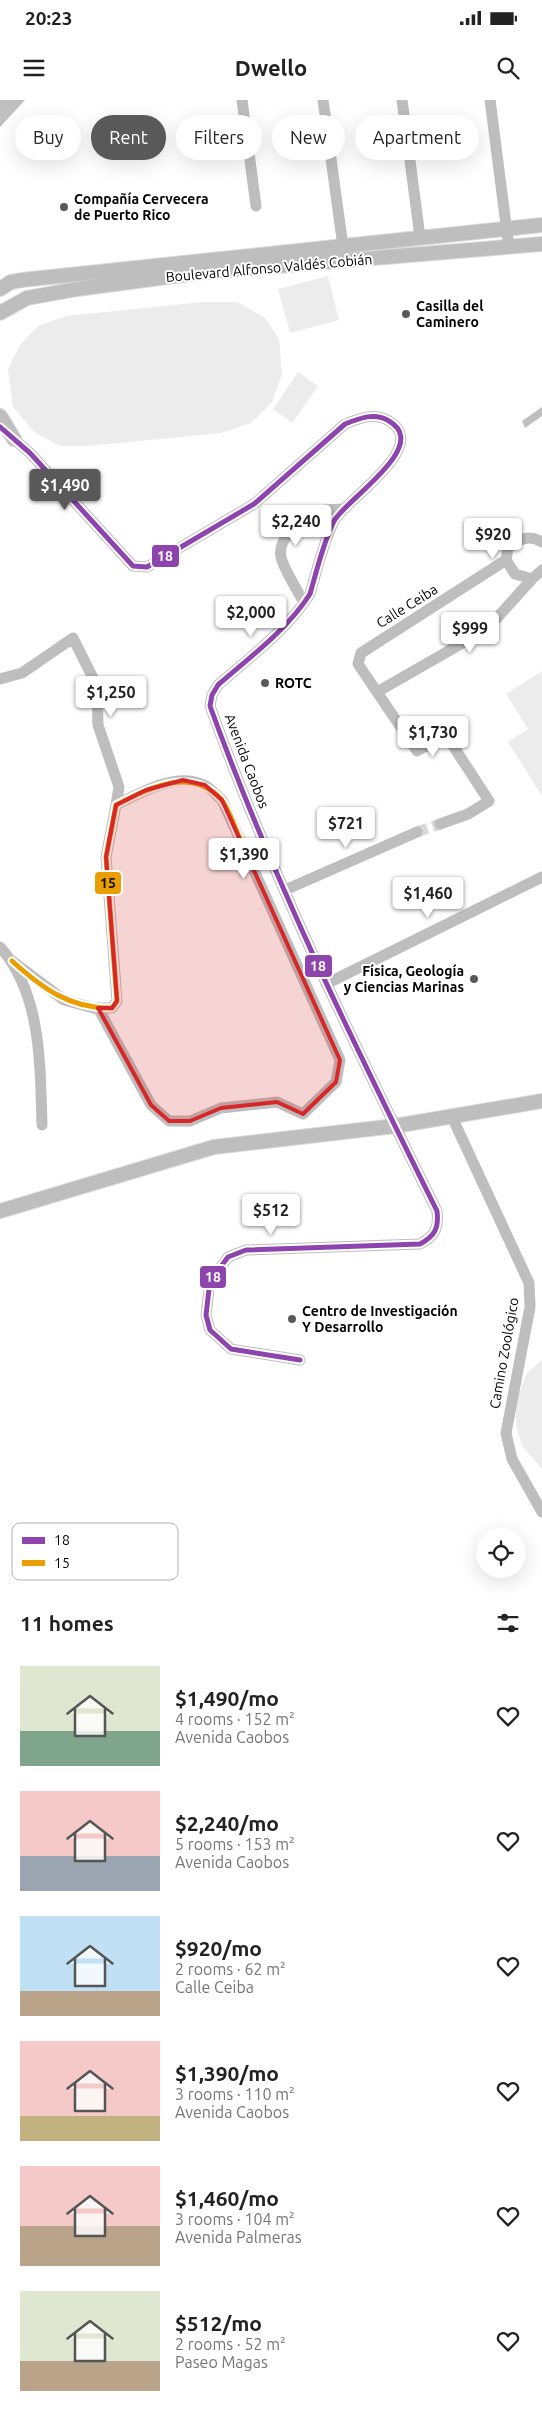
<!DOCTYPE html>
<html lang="en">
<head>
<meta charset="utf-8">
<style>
  body { margin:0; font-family:Ubuntu,sans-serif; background:#f2f2f2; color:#222; height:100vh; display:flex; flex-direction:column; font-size:19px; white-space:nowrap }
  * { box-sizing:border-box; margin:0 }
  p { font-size:16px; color:#767676 }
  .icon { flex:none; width:28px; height:28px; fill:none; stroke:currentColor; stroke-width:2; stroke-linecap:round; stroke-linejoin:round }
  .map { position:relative; height:1493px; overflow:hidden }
  .details { display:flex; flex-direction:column; background:#fff; flex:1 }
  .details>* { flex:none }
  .guide { position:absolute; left:15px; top:15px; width:512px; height:45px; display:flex; gap:10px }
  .fabs { position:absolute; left:476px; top:1428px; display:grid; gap:10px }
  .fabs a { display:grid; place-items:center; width:50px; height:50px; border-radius:50%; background:#fff; box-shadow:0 5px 20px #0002; font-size:25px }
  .price { position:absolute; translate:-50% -42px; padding:0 11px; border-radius:5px; background:#fff; color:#222; font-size:16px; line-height:32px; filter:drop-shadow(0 1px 2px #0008) }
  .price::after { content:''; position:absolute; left:50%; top:30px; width:15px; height:11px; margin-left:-8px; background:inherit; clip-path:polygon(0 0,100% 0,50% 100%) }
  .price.selected { background:#595959; color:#fff }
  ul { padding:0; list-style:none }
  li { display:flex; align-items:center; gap:15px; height:125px; padding:0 20px }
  li span { display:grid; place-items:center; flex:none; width:140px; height:100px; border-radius:0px; color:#555 }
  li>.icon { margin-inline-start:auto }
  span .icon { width:60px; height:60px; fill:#fffc; stroke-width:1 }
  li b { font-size:21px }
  h2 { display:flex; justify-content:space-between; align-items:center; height:60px; padding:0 20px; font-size:21px }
  .chip { padding:0 18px; border-radius:22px; background:#fff; box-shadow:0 5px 20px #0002; font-size:18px; line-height:45px }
  .chip.selected { background:#595959; color:#fff }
  .status { display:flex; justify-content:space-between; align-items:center; height:35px; padding:0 25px; background:#fff; direction:ltr }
  .status svg { height:14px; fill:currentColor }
  header { display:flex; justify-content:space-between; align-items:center; height:65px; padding:0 20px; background:#fff; font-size:22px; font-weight:600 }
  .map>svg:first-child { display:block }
  .green { fill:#ececec }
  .water { fill:#bfbfbf }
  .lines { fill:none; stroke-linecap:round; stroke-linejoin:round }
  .minor-tunnel { stroke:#d9d9d9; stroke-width:11; stroke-dasharray:11 5.5; stroke-linecap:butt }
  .major-casing { stroke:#dbdbdb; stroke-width:16 }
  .minor { stroke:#bebebe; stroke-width:11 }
  .major { stroke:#bebebe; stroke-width:14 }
  .bus-1-casing { stroke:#fff; stroke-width:9 }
  .bus-2-casing { stroke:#fff; stroke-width:9 }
  .bus-1 { stroke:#8e44ad; stroke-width:5 }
  .bus-2 { stroke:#eb9e00; stroke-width:5 }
  .marked { fill:#d62828; fill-opacity:0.2; stroke:#d62828; stroke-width:4; stroke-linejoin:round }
  .poi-dot { fill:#595959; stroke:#fff; stroke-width:2 }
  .labels { text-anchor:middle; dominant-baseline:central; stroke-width:4; stroke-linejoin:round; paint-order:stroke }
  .poi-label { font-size:14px; font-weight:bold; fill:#000; stroke:#fff; text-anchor:start }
  .street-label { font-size:14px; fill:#000; stroke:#fff }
  .key { fill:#fff; stroke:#b2b2b2; stroke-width:1 }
  .key-label { font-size:14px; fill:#000 }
  .line-badge { stroke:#fff; stroke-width:2 }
  .badge-label { font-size:14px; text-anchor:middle; font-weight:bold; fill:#fff }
  .pale-badge-label { font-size:14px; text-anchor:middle; font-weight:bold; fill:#111 }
</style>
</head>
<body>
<div class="status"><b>20:23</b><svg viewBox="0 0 49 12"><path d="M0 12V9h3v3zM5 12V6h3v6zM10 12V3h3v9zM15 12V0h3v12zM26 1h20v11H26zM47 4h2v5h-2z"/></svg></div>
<header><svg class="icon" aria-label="menu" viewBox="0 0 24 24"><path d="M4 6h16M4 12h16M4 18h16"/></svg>Dwello<svg class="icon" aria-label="search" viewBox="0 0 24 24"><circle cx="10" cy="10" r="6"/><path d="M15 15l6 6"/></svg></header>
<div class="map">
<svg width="542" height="1493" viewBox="0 0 542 1493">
  <rect width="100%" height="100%" fill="#fff"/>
  <path class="green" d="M328,176L339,220L290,233L278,189Z
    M203,202H237L265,218L279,239L282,274L272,302L251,323L221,333L87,346H60L35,333L13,307L8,269L20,245L38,226L67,216Z
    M298,272L318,286L292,323L273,309Z
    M542,571V696L508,642L528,629L506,594Z
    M542,1260V1369L522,1346L516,1325V1301L527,1273Z"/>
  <path class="water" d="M0,0H25L0,27Z
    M542,307V316L525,328L522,321Z"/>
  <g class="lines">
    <path class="minor-tunnel" d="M417,732L440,724"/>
    <g class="major-casing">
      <path id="major" d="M0,189L11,182L22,180L542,125
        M0,213L27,198L77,189L205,172L542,144
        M0,316L14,339
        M0,1111L214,1047L395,1026L542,1001"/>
    </g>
    <path class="minor" d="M242,0L256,106
      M323,0L344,154
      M402,0L420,137
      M490,0L509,148
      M7,333L30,353L133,466L147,467L254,404L345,324C360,318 375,312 389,321C432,346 345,400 334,421C323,443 317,470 310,494C287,530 250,557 218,585L212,595L210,606C273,780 355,946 437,1111C439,1128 435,1136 420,1144L246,1150L228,1157L210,1181L206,1215L210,1230L231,1249L300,1260
      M542,442C528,434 520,439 508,448L506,460L515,474L532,479L542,470
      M304,503C298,491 284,470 281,457C277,436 304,417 322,411C328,409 335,410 342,409
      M0,579L22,573L73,538L97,586L98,625L119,687L116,705
      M377,592L487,529L532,479
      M440,724L468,714L489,701L446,635L417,651L358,564L361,553L506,460
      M285,790L417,732
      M0,847C42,894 40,966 42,1025
      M12,861L64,900L97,909L98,908H112L117,901L106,757L116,705C141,692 176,672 204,685C211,688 217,696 222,700L340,960L336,982L303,1014L277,1002L221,1008L190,1021H169L151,1005L98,908
      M326,884L542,777
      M452,1017L529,1183L530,1207L506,1333L512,1359L542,1412"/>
    <use href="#major" class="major"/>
    <g class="bus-1-casing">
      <path id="bus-1" d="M0,327L30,353L133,466L147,467L254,404L345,324C360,318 375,312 389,321C432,346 345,400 334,421C323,443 317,470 310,494C287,530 250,557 218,585L212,595L210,606C273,780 355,946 437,1111C439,1128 435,1136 420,1144L246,1150L228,1157L210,1181L206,1215L210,1230L231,1249L300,1260"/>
    </g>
    <g class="bus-2-casing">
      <path id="bus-2" d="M12,861C42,888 70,909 112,908L117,901L106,757L116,705C149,688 191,666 221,699C230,710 235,729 241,741"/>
    </g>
    <use href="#bus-1" class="bus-1"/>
    <use href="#bus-2" class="bus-2"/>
  </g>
  <path class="marked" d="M183,680L205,685L222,700L340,960L336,982L303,1014L277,1002L221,1008L190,1021H169L151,1005L98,908H112L117,901L106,757L116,705L146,690Z"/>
  <g class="poi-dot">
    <circle cx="64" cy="107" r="5"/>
    <circle cx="406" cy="214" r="5"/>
    <circle cx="265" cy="583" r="5"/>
    <circle cx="474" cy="879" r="5"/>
    <circle cx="292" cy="1219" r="5"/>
  </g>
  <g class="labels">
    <g class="poi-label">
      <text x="74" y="99">Compañía Cervecera<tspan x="74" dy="16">de Puerto Rico</tspan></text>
      <text x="416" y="206">Casilla del<tspan x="416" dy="16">Caminero</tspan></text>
      <text x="275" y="583">ROTC</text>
      <text x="464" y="871" text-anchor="end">Física, Geología<tspan x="464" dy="16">y Ciencias Marinas</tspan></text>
      <text x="302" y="1211">Centro de Investigación<tspan x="302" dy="16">Y Desarrollo</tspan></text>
    </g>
    <g class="street-label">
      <text transform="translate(269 168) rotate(-5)">Boulevard Alfonso Valdés Cobián</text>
      <text transform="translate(407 506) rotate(-32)">Calle Ceiba</text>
      <text transform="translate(247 661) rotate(69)">Avenida Caobos</text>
      <text transform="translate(504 1253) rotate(-80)">Camino Zoológico</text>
    </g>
  </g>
  <rect x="12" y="1423" width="166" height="57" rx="8" class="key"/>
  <rect x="22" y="1437" width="23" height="7" fill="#8e44ad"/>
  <rect x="22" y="1460" width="23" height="6" fill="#eb9e00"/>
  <g class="key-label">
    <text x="54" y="1445">18</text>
    <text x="54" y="1468">15</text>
  </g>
  <g class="line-badge">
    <rect x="151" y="444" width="29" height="24" rx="5" fill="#8e44ad"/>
    <rect x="94" y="771" width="28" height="24" rx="5" fill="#eb9e00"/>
    <rect x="304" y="854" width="29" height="24" rx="5" fill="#8e44ad"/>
    <rect x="199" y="1165" width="28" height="24" rx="5" fill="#8e44ad"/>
  </g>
  <g class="badge-label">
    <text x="165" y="461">18</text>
    <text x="318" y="871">18</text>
    <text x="213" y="1182">18</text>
  </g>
  <g class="pale-badge-label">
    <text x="108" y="788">15</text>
  </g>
</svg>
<div class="fabs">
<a><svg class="icon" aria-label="locate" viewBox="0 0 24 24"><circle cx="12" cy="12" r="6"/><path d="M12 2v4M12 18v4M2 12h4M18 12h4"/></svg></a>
</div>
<b class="price selected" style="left:65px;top:411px">$1,490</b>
<b class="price" style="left:296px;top:447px">$2,240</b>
<b class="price" style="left:493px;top:460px">$920</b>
<b class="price" style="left:251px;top:538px">$2,000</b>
<b class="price" style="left:470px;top:554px">$999</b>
<b class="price" style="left:111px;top:618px">$1,250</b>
<b class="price" style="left:433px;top:658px">$1,730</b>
<b class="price" style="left:346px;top:749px">$721</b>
<b class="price" style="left:244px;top:780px">$1,390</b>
<b class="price" style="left:428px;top:819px">$1,460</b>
<b class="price" style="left:271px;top:1136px">$512</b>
<div class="guide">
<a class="chip">Buy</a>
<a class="chip selected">Rent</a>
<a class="chip">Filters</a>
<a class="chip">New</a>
<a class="chip">Apartment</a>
</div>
</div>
<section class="details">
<h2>11 homes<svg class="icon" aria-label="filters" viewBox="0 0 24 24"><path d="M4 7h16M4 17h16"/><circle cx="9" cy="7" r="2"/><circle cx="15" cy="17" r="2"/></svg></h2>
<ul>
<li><span style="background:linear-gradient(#dfe7d0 65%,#7fa58c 0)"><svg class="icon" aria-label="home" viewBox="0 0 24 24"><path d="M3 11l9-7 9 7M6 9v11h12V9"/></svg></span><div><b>$1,490/mo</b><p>4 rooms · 152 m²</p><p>Avenida Caobos</p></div><svg class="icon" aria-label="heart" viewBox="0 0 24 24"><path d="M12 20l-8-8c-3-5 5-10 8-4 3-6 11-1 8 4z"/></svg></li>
<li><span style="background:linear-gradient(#f6c9c9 65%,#9aa5b1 0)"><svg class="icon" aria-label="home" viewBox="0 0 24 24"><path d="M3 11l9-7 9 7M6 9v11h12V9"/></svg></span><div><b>$2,240/mo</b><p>5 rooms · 153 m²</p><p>Avenida Caobos</p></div><svg class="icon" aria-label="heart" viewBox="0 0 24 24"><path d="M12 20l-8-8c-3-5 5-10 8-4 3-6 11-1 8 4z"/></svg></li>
<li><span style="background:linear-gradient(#bfe0f5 75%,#b9a48a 0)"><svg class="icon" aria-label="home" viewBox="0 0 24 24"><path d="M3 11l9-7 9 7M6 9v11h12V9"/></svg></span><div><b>$920/mo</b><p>2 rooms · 62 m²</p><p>Calle Ceiba</p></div><svg class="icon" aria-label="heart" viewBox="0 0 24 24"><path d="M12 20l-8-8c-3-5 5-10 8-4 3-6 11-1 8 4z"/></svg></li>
<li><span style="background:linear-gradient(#f6c9c9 75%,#c2b280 0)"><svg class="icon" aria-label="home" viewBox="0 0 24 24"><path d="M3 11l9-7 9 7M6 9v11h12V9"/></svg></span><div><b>$1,390/mo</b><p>3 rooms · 110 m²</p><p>Avenida Caobos</p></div><svg class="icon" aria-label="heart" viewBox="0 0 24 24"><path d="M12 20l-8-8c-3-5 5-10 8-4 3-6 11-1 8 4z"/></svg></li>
<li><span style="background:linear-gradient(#f6c9c9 60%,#b9a48a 0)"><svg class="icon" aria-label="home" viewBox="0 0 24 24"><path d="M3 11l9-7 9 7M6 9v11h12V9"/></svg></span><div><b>$1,460/mo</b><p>3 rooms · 104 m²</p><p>Avenida Palmeras</p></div><svg class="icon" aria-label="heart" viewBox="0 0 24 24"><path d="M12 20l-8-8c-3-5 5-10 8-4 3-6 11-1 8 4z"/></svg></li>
<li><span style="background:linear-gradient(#dfe7d0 70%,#b9a48a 0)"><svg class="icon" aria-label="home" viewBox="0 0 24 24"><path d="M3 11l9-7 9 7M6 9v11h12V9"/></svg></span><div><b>$512/mo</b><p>2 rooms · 52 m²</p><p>Paseo Magas</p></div><svg class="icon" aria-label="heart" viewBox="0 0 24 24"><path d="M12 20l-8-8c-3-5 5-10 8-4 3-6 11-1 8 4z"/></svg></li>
</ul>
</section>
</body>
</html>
